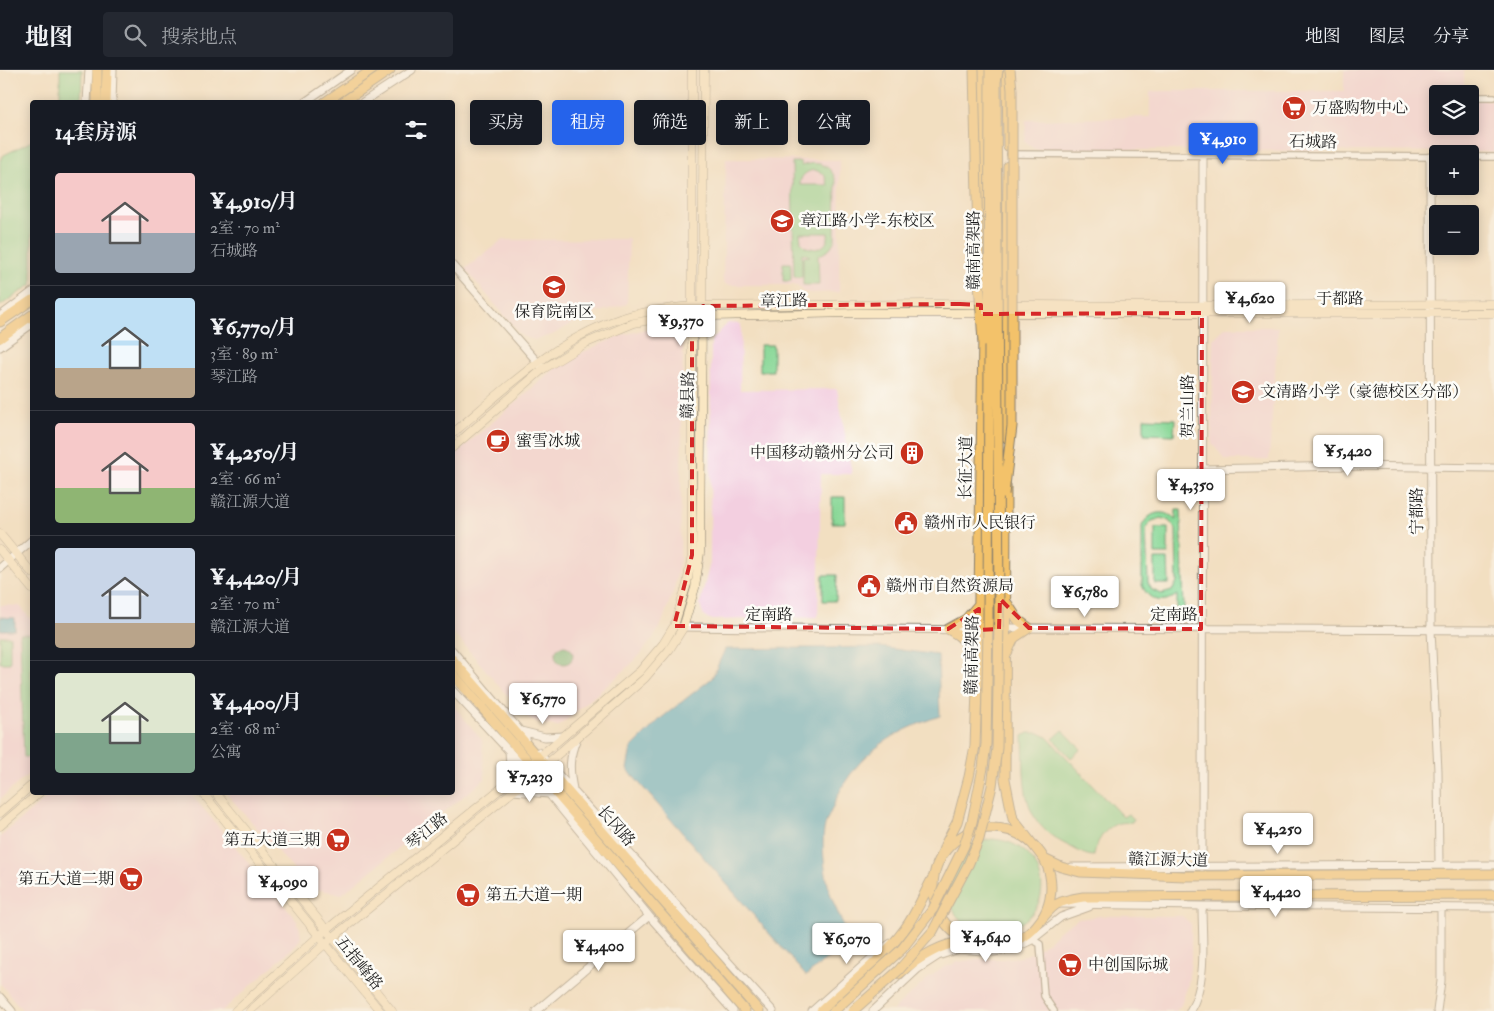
<!DOCTYPE html>
<html lang="zh">
<head>
<meta charset="utf-8">
<style>
  body { margin:0; font-family:"IM FELL Double Pica","Noto Serif SC",serif; background:#242831; color:#f1f3f6; height:100vh; display:flex; flex-direction:column; font-size:19px; white-space:nowrap }
  * { box-sizing:border-box; margin:0 }
  p { font-size:16px; color:#9ea1a6 }
  .icon { flex:none; width:28px; height:28px; fill:none; stroke:currentColor; stroke-width:2; stroke-linecap:round; stroke-linejoin:round }
  .map { position:relative; flex:1; overflow:hidden }
  .sheet { position:absolute; left:30px; top:30px; width:425px; height:695px; display:flex; flex-direction:column; background:#171b24; border-radius:5px; box-shadow:0 2px 12px #0003 }
  .sheet>* { flex:none }
  .banner { position:absolute; left:470px; top:30px; width:475px; height:45px; display:flex; gap:10px }
  .buttons { position:absolute; left:1429px; top:15px; display:grid; gap:10px }
  .buttons a { display:grid; place-items:center; width:50px; height:50px; border-radius:5px; background:#171b24; box-shadow:0 2px 12px #0003; font-size:25px }
  .price { position:absolute; translate:-50% -42px; padding:0 11px; border-radius:5px; background:#fff; color:#222; font-size:16px; line-height:32px; filter:drop-shadow(0 1px 2px #0008) }
  .price::after { content:''; position:absolute; left:50%; top:30px; width:15px; height:11px; margin-left:-8px; background:inherit; clip-path:polygon(0 0,100% 0,50% 100%) }
  .price.on { background:#2563eb; color:#fff }
  ul { padding:0; list-style:none }
  li { display:flex; align-items:center; gap:15px; height:125px; padding:0 25px }
  li+li { border-top:1px solid #363941 }
  li span { display:grid; place-items:center; flex:none; width:140px; height:100px; border-radius:5px; color:#555 }
  li>.icon { margin-inline-start:auto }
  span .icon { width:60px; height:60px; fill:#fffc; stroke-width:1 }
  li b { font-size:21px }
  h2 { display:flex; justify-content:space-between; align-items:center; height:60px; padding:0 25px; font-size:21px }
  .pill { padding:0 18px; border-radius:5px; background:#171b24; box-shadow:0 2px 12px #0003; font-size:18px; line-height:45px }
  .pill.on { background:#2563eb; color:#fff }
  header { display:flex; align-items:center; gap:30px; box-sizing:border-box; height:70px; padding:0 25px; background:#171b24; border-bottom:1px solid #363941 }
  header strong { font-size:24px }
  nav { display:flex; gap:28px; margin-inline-start:auto; font-size:18px }
  .search { width:350px; height:45px; background:#242831; display:flex; align-items:center; gap:12px; box-sizing:border-box; padding:0 18px; border-radius:5px; color:#9ea1a6; font-size:19px }
  .map>svg:first-child { display:block }
  .built { fill:#f3cfe0 }
  .green { fill:#88d796; stroke:#527a59; fill-rule:evenodd }
  .forest { fill:#6eb87f; stroke:#456a4e }
  .water { fill:#4cabca; stroke:#346473 }
  .lines { fill:none; stroke-linecap:round; stroke-linejoin:round }
  .minor-casing { stroke:#877e6e; stroke-width:8 }
  .tertiary-casing { stroke:#877e6e; stroke-width:9 }
  .secondary-casing { stroke:#877e6e; stroke-width:9 }
  .primary-casing { stroke:#877e6e; stroke-width:11 }
  .minor { stroke:#fff; stroke-width:5.5 }
  .tertiary { stroke:#fff; stroke-width:7 }
  .secondary { stroke:#fae7c3; stroke-width:8 }
  .primary { stroke:#f3c26a; stroke-width:9 }
  .trunk-bridge-casing { stroke:#877e6e; stroke-width:11; stroke-linecap:butt }
  .trunk-bridge { stroke:#f3c26a; stroke-width:9 }
  .marked { fill:none; stroke:#d62828; stroke-width:4; stroke-dasharray:10 6; stroke-linejoin:round }
  .labels { text-anchor:middle; dominant-baseline:central; stroke-width:5; stroke-linejoin:round; paint-order:stroke }
  .poi-label { font-size:16px; fill:#1c1c1c; stroke:#fdfcf7; text-anchor:start }
  .street-label { font-size:16px; fill:#1c1c1c; stroke:#fdfcf7 }
</style>
</head>
<body>
<header>
<strong>地图</strong>
<div class="search"><svg class="icon" aria-label="search" viewBox="0 0 24 24"><circle cx="10" cy="10" r="6"/><path d="M15 15l6 6"/></svg>搜索地点</div>
<nav><a>地图</a><a>图层</a><a>分享</a></nav>
</header>
<div class="map">
<svg width="1494" height="941" viewBox="0 0 1494 941">
  <rect width="100%" height="100%" fill="#fdfcf7"/>
  <filter id="ink" filterUnits="userSpaceOnUse"><feTurbulence type="fractalNoise" baseFrequency=".02" numOctaves="2"/><feDisplacementMap in="SourceGraphic" scale="10" xChannelSelector="R" yChannelSelector="G"/><feConvolveMatrix kernelMatrix="1 2 1 2 8 2 1 2 1" color-interpolation-filters="sRGB"/></filter>
  <filter id="wash" filterUnits="userSpaceOnUse"><feTurbulence type="fractalNoise" baseFrequency=".0096" numOctaves="4" result="noise"/><feDisplacementMap in="SourceGraphic" scale="20" xChannelSelector="R" yChannelSelector="G"/><feGaussianBlur stdDeviation="1.12" result="paint"/><feColorMatrix in="noise" values="0 0 0 0 0 0 0 0 0 0 0 0 0 0 0 0 0 1.4 0 .05"/><feComposite in="paint" operator="in"/></filter>
  <g filter="url(#wash)">
    <rect width="100%" height="100%" fill="#f2dfc1"/>
    <path class="built" d="M1344,0H1464V24H1438V56H1470V30H1494V82L1034,79L1025,71L1026,50L1150,47V22L1162,21H1344Z
      M726,89L840,90L839,222L812,223L803,222L797,215H727L723,212Z
      M629,169L627,234L588,245L552,265L535,270L522,266L465,199L502,170Z
      M728,253L741,254L740,320L837,319L852,404H821L818,547L713,550L705,547L702,542L700,533L710,493L711,271Z
      M1226,257H1278L1269,390H1226L1212,374L1213,269Z
      M646,259L661,261L683,274L680,489L674,519L660,558L641,584L625,600L558,657L532,651L517,637L453,562L452,387L565,290L619,266Z
      M0,535L20,536L32,551V701L0,729Z
      M453,635L482,670L485,709L342,824L310,818L226,723L452,722Z
      M52,723H190L297,850L300,860L301,868L295,876L222,941H23L0,913V767Z
      M1102,846H1182L1191,854V889L1188,914L1181,935L1176,941H892L931,906L943,898L957,892L976,889H1002L1020,887L1034,882L1049,871L1059,861L1078,849Z"/>
    <path class="green" d="M60,0H82L81,32H60Z
      M32,71V214L0,236V92L2,86Z
      M792,92H801V96C817,90 832,94 836,112L835,170L829,180L818,186L819,215H803V187L810,186L802,183V207H794ZM815,100L824,104L828,115H800C800,106 806,101 815,100ZM828,163C829,171 825,177 816,179L806,177L801,172L800,163Z
      M783,193H791V211H783Z
      M760,275H773V301H760Z
      M1144,348L1175,349L1174,365L1144,364Z
      M832,427H845V453H832Z
      M1176,440H1181L1184,541L1177,542V525C1163,535 1148,531 1142,515V456C1149,441 1164,439 1176,449ZM1162,448L1169,451L1176,459L1177,512L1172,521L1162,524L1152,520L1148,513L1146,459L1152,451Z
      M1155,458H1168V484H1155Z
      M1155,489H1168L1169,514H1155Z
      M823,505H837L836,531H823Z
      M20,564H31L32,589L31,607L32,608V687H24Z
      M0,566H10V593H0Z
      M1063,660L1081,679L1071,688L1053,669Z
      M1028,663H1039L1047,667L1123,747L1128,744L1134,749L1132,752C1127,753 1120,752 1116,754C1104,759 1095,774 1094,786C1085,786 1077,780 1069,776C1018,752 1025,714 1023,666Z
      M992,769C1009,770 1024,777 1034,792C1072,855 958,899 947,819L967,778L978,772Z"/>
    <path class="forest" d="M555 585a9 9 0 1 1 18 0a9 9 0 1 1-18 0Z"/>
    <path class="water" d="M0,547L15,548V560H0Z
      M880,577L938,585L940,646C889,663 852,687 832,739C829,745 825,753 824,760C821,778 826,815 833,831C838,844 844,857 850,870L806,906L627,699L631,678L660,649L712,608L725,579Z"/>
  </g>
  <g filter="url(#ink)">
    <g class="lines">
      <g class="minor-casing">
        <path id="minor" d="M1470,27H1494
          M1010,84L1438,87
          M1470,87H1494
          M1026,866L1040,874L1044,926L1054,941"/>
      </g>
      <g class="tertiary-casing">
        <path id="tertiary" d="M87,32L89,0
          M112,32L113,0
          M305,32L351,0
          M363,32L412,0
          M1430,87L1431,560L1438,701L1439,795
          M452,195L541,296
          M0,246L32,222
          M0,277L32,254
          M1202,399L1346,396L1494,398
          M0,498L32,470
          M680,557L978,560L1006,558L1494,560
          M452,580L526,668
          M452,620L549,724L649,846L733,941
          M521,661L545,667L564,666
          M538,682L773,941
          M508,713L510,698L509,680
          M573,719C569,699 569,687 577,668
          M513,721L549,724
          M1072,797L1494,795
          M1202,797L1203,85
          M1061,834L1202,836L1494,838
          M0,927L12,941
          M536,941L649,846
          M812,941L878,882L891,873
          M873,941L918,899L938,886L959,879L994,882L1013,879L1032,870L1061,847L1089,837
          M1190,941C1208,911 1202,870 1202,836
          M1437,941L1441,911V838"/>
      </g>
      <g class="secondary-casing">
        <path id="secondary" d="M1008,243H1494
          M452,364C507,317 561,264 632,245C652,240 672,238 692,236L931,234L1141,236L1494,234
          M452,378L543,299L586,273L634,253L666,247L856,243H987
          M0,464L32,503
          M0,480L32,519
          M202,722L380,941
          M215,722L392,941
          M0,743L32,715
          M0,756L40,722
          M235,941L320,865L526,698L640,601L663,574L674,556L687,514L692,485V0
          M250,941L326,873L548,693L645,608L669,580L683,558L695,518L700,483L704,0"/>
      </g>
      <g class="primary-casing">
        <path id="primary" d="M1007,4L1008,76
          M97,32V0
          M106,32L107,0
          M325,32L372,0
          M343,32L390,0
          M983,205V0
          M0,252L32,230
          M0,268L32,245
          M1007,368L1006,274L1008,96
          M1006,416L1005,709L1013,749L1044,789L1061,797L1080,802L1185,806L1494,804
          M1007,533L1018,550L1029,558
          M948,559C961,566 971,575 977,589
          M948,559L966,549L979,534
          M1007,583L1014,568L1029,558
          M452,589L759,941
          M452,603L745,941
          M933 817a59 59 0 1 1 118 0a59 59 0 1 1-118 0Z
          M940,790L945,775L957,752L969,707L975,676L978,592L983,265
          M1037,855C1053,834 1056,831 1083,827L1494,825
          M899,904C915,890 948,868 970,873
          M821,941C849,915 881,891 904,860C916,844 923,826 932,809"/>
      </g>
      <use href="#minor" class="minor"/>
      <use href="#tertiary" class="tertiary"/>
      <use href="#secondary" class="secondary"/>
      <use href="#primary" class="primary"/>
      <g class="trunk-bridge-casing">
        <path id="trunk-bridge" d="M974,0L979,212L983,272
          M1004,424L1012,356V20L1010,0
          M834,941L902,879L933,839L964,776L972,752L983,698L986,674L988,555L990,0
          M853,941L898,901L933,861L968,795L979,769L992,716L997,678L999,546L996,12L998,0"/>
      </g>
      <use href="#trunk-bridge" class="trunk-bridge"/>
    </g>
  </g>
  <path d="M0 0H1494V941H0ZM960,234L981,235V244L1202,243L1201,559L1029,558L1000,529L999,559L978,560L979,539L948,559L674,556L692,485V246L702,247L703,236Z" fill="#f2dfc1" fill-opacity=".55" fill-rule="evenodd"/>
  <path class="marked" d="M960,234L981,235V244L1202,243L1201,559L1029,558L1000,529L999,559L978,560L979,539L948,559L674,556L692,485V246L702,247L703,236Z"/>
  <defs>
    <g id="supermarket-disc" transform="scale(1.25)"><circle r="9.5" fill="#c8321e" stroke="#fdfcf7"/><path d="M-6-5.5h2.5l.6 2H6L4.5 2H-2.5L-4.4-4H-6ZM-1.5 3.2a1.3 1.3 0 1 0 .1 0ZM3 3.2a1.3 1.3 0 1 0 .1 0Z" fill="#fff"/></g>
    <g id="school-disc" transform="scale(1.25)"><circle r="9.5" fill="#c8321e" stroke="#fdfcf7"/><path d="M0-5L7-2L0 1L-7-2ZM-4 1L0 2.5L4 1V4Q0 6-4 4Z" fill="#fff"/></g>
    <g id="cafe-disc" transform="scale(1.25)"><circle r="9.5" fill="#c8321e" stroke="#fdfcf7"/><path d="M-5.5-4.5H6V0H3Q3 3.5 0 3.5H-2.5Q-5.5 3.5-5.5 0ZM3-3.2v2h1.7v-2ZM-6 4.5H4V6H-6Z" fill="#fff"/></g>
    <g id="building-disc" transform="scale(1.25)"><circle r="9.5" fill="#c8321e" stroke="#fdfcf7"/><path d="M-4-6H4V6H1V3H-1V6H-4ZM-2.5-4.3h1.7v1.8h-1.7ZM.8-4.3h1.7v1.8H.8ZM-2.5-1h1.7V.8h-1.7ZM.8-1h1.7V.8H.8Z" fill="#fff"/></g>
    <g id="civic-disc" transform="scale(1.25)"><circle r="9.5" fill="#c8321e" stroke="#fdfcf7"/><path d="M-.6-6.5H3V-4.5H.6V-3L4-1V1h2V6H-6V1h2V-1L-.6-3ZM-1.2 2.5V6h2.4V2.5Z" fill="#fff"/></g>
  </defs>
  <g fill-rule="evenodd">
    <use href="#supermarket-disc" x="1294" y="38"/>
    <use href="#school-disc" x="782" y="151"/>
    <use href="#school-disc" x="554" y="217"/>
    <use href="#school-disc" x="1243" y="322"/>
    <use href="#cafe-disc" x="498" y="371"/>
    <use href="#building-disc" x="912" y="383"/>
    <use href="#civic-disc" x="906" y="453"/>
    <use href="#civic-disc" x="869" y="516"/>
    <use href="#supermarket-disc" x="338" y="770"/>
    <use href="#supermarket-disc" x="131" y="809"/>
    <use href="#supermarket-disc" x="468" y="825"/>
    <use href="#supermarket-disc" x="1070" y="895"/>
  </g>
  <g class="labels">
    <g class="poi-label">
      <text x="1312" y="38">万盛购物中心</text>
      <text x="800" y="151">章江路小学-东校区</text>
      <text x="554" y="242" text-anchor="middle">保育院南区</text>
      <text x="1260" y="322">文清路小学（豪德校区分部）</text>
      <text x="516" y="371">蜜雪冰城</text>
      <text x="894" y="383" text-anchor="end">中国移动赣州分公司</text>
      <text x="924" y="453">赣州市人民银行</text>
      <text x="886" y="516">赣州市自然资源局</text>
      <text x="320" y="770" text-anchor="end">第五大道三期</text>
      <text x="114" y="809" text-anchor="end">第五大道二期</text>
      <text x="486" y="825">第五大道一期</text>
      <text x="1088" y="895">中创国际城</text>
    </g>
    <g class="street-label">
      <text transform="translate(1313 72) rotate(1)">石城路</text>
      <text transform="translate(974 180) rotate(-90)">赣南高架路</text>
      <text x="1340" y="229">于都路</text>
      <text transform="translate(784 231) rotate(-1)">章江路</text>
      <text transform="translate(688 325) rotate(-89)">赣县路</text>
      <text transform="translate(1188 336) rotate(-90)">贺兰山路</text>
      <text transform="translate(966 398) rotate(-89)">长征大道</text>
      <text transform="translate(1417 441) rotate(-90)">宁都路</text>
      <text x="769" y="545">定南路</text>
      <text x="1174" y="545">定南路</text>
      <text transform="translate(972 585) rotate(-89)">赣南高架路</text>
      <text transform="translate(616 756) rotate(49)">长冈路</text>
      <text transform="translate(427 761) rotate(-39)">琴江路</text>
      <text transform="translate(1168 790) rotate(1)">赣江源大道</text>
      <text transform="translate(359 893) rotate(51)">五指峰路</text>
    </g>
  </g>
</svg>
<div class="buttons">
<a><svg class="icon" aria-label="layers" viewBox="0 0 24 24"><path d="M12 4l9 5-9 5-9-5zM3 14l9 5 9-5"/></svg></a>
<a>+</a>
<a>−</a>
</div>
<b class="price on" style="left:1223px;top:95px">¥4,910</b>
<b class="price" style="left:1250px;top:254px">¥4,620</b>
<b class="price" style="left:681px;top:277px">¥9,370</b>
<b class="price" style="left:1348px;top:407px">¥5,420</b>
<b class="price" style="left:1191px;top:441px">¥4,350</b>
<b class="price" style="left:1085px;top:548px">¥6,780</b>
<b class="price" style="left:543px;top:655px">¥6,770</b>
<b class="price" style="left:530px;top:733px">¥7,230</b>
<b class="price" style="left:1278px;top:785px">¥4,250</b>
<b class="price" style="left:283px;top:838px">¥4,090</b>
<b class="price" style="left:1276px;top:848px">¥4,420</b>
<b class="price" style="left:986px;top:893px">¥4,640</b>
<b class="price" style="left:847px;top:895px">¥6,070</b>
<b class="price" style="left:599px;top:902px">¥4,400</b>
<div class="banner">
<a class="pill">买房</a>
<a class="pill on">租房</a>
<a class="pill">筛选</a>
<a class="pill">新上</a>
<a class="pill">公寓</a>
</div>
<section class="sheet">
<h2>14套房源<svg class="icon" aria-label="filters" viewBox="0 0 24 24"><path d="M4 7h16M4 17h16"/><circle cx="9" cy="7" r="2"/><circle cx="15" cy="17" r="2"/></svg></h2>
<ul>
<li><span style="background:linear-gradient(#f6c9c9 60%,#9aa5b1 0)"><svg class="icon" aria-label="home" viewBox="0 0 24 24"><path d="M3 11l9-7 9 7M6 9v11h12V9"/></svg></span><div><b>¥4,910/月</b><p>2室 · 70 m²</p><p>石城路</p></div></li>
<li><span style="background:linear-gradient(#bfe0f5 70%,#b9a48a 0)"><svg class="icon" aria-label="home" viewBox="0 0 24 24"><path d="M3 11l9-7 9 7M6 9v11h12V9"/></svg></span><div><b>¥6,770/月</b><p>3室 · 89 m²</p><p>琴江路</p></div></li>
<li><span style="background:linear-gradient(#f6c9c9 65%,#8fb573 0)"><svg class="icon" aria-label="home" viewBox="0 0 24 24"><path d="M3 11l9-7 9 7M6 9v11h12V9"/></svg></span><div><b>¥4,250/月</b><p>2室 · 66 m²</p><p>赣江源大道</p></div></li>
<li><span style="background:linear-gradient(#c9d6e8 75%,#b9a48a 0)"><svg class="icon" aria-label="home" viewBox="0 0 24 24"><path d="M3 11l9-7 9 7M6 9v11h12V9"/></svg></span><div><b>¥4,420/月</b><p>2室 · 70 m²</p><p>赣江源大道</p></div></li>
<li><span style="background:linear-gradient(#dfe7d0 60%,#7fa58c 0)"><svg class="icon" aria-label="home" viewBox="0 0 24 24"><path d="M3 11l9-7 9 7M6 9v11h12V9"/></svg></span><div><b>¥4,400/月</b><p>2室 · 68 m²</p><p>公寓</p></div></li>
</ul>
</section>
</div>
</body>
</html>
